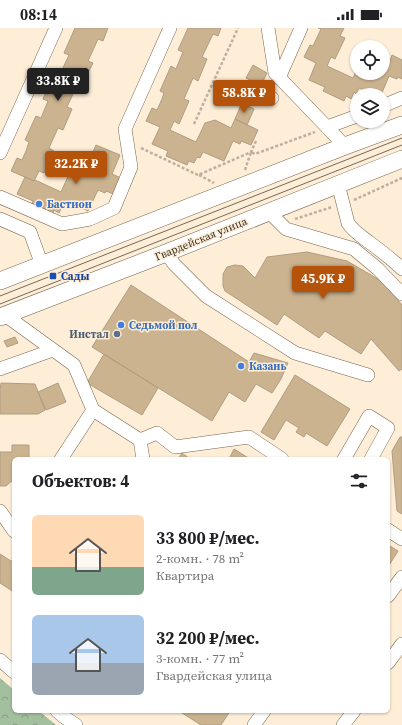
<!DOCTYPE html>
<html lang="ru">
<head>
<meta charset="utf-8">
<style>
  body { margin:0; font-family:"Source Serif 4",serif; background:#f6f6f6; color:#202124; height:100vh; display:flex; flex-direction:column; font-size:15px; white-space:nowrap }
  * { box-sizing:border-box; margin:0 }
  p { font-size:13px; color:#757577 }
  .icon { flex:none; width:22px; height:22px; fill:none; stroke:currentColor; stroke-width:2; stroke-linecap:round; stroke-linejoin:round }
  .map { position:relative; flex:1; overflow:hidden }
  .sheet { position:absolute; left:12px; top:429px; width:378px; height:256px; display:flex; flex-direction:column; background:#fff; border-radius:6px; box-shadow:0 1px 3px #0004 }
  .sheet>* { flex:none }
  .fabs { position:absolute; left:350px; top:12px; display:grid; gap:8px }
  .fabs a { display:grid; place-items:center; width:40px; height:40px; border-radius:50%; background:#fff; box-shadow:0 1px 3px #0004; font-size:20px }
  .price { position:absolute; translate:-50% -34px; padding:0 9px; border-radius:4px; background:#b45309; color:#fff; font-size:13px; line-height:26px; filter:drop-shadow(0 1px 2px #0008) }
  .price::after { content:''; position:absolute; left:50%; top:24px; width:12px; height:9px; margin-left:-6px; background:inherit; clip-path:polygon(0 0,100% 0,50% 100%) }
  .price.current { background:#222; color:#fff }
  ul { padding:0; list-style:none }
  li { display:flex; align-items:center; gap:12px; height:100px; padding:0 20px }
  li span { display:grid; place-items:center; flex:none; width:112px; height:80px; border-radius:6px; color:#555 }
  li>.icon { margin-inline-start:auto }
  span .icon { width:48px; height:48px; fill:#fffc; stroke-width:1 }
  li b { font-size:17px }
  h2 { display:flex; justify-content:space-between; align-items:center; height:48px; padding:0 20px; font-size:17px }
  .status { display:flex; justify-content:space-between; align-items:center; height:28px; padding:0 20px; background:#fff; direction:ltr }
  .status svg { height:11px; fill:currentColor }
  .map>svg:first-child { display:block }
  .forest { fill:url(#forest-crowns) }
  .building { fill:#ccb390; stroke:#af9d82 }
  .lines { fill:none; stroke-linecap:round; stroke-linejoin:round }
  .minor-casing { stroke:#76654c; stroke-width:14 }
  .major-casing { stroke:#76654c; stroke-width:18 }
  .path { stroke:#bfb09e; stroke-width:2.5; stroke-dasharray:3 2; stroke-linecap:butt }
  .minor { stroke:#fff; stroke-width:13 }
  .major { stroke:#fff; stroke-width:17 }
  .tram { stroke:#746a5b; stroke-width:1 }
  .shop-dot { fill:#3f7fe0; stroke:#feedd7; stroke-width:1.5 }
  .transit-dot { fill:#1a4fb4; stroke:#feedd7; stroke-width:1.5 }
  .service-dot { fill:#5c6f8a; stroke:#feedd7; stroke-width:1.5 }
  .labels { text-anchor:middle; dominant-baseline:central; stroke-width:3; stroke-linejoin:round; paint-order:stroke }
  .shop-label { font-size:11px; font-weight:bold; fill:#366cbe; stroke:#feedd7; text-anchor:start }
  .street-label { font-size:11px; fill:#372f24; stroke:#feedd7 }
  .transit-label { font-size:11px; font-weight:bold; fill:#164399; stroke:#feedd7; text-anchor:start }
  .service-label { font-size:11px; font-weight:bold; fill:#4e5e75; stroke:#feedd7; text-anchor:end }
</style>
</head>
<body>
<div class="status"><b>08:14</b><svg viewBox="0 0 49 12"><path d="M0 12V9h3v3zM5 12V6h3v6zM10 12V3h3v9zM15 12V0h3v12zM26 1h20v11H26zM47 4h2v5h-2z"/></svg></div>
<div class="map">
<svg width="402" height="697" viewBox="0 0 402 697">
  <defs>
    <pattern id="forest-crowns" width="20" height="18" patternUnits="userSpaceOnUse"><rect width="20" height="18" fill="#a3c09e"/><path d="M2 6a3 3 0 1 1 6 0M12 15a3 3 0 1 1 6 0" fill="none" stroke="#869c81"/></pattern>
  </defs>
  <rect width="100%" height="100%" fill="#feedd7"/>
  <path class="forest" d="M0,650L14,662V683H39L56,697H0Z"/>
  <path class="building" d="M75,0H108L103,13L98,11L88,33L93,35L82,57L78,55L67,79L72,81L63,102L58,100L49,120L54,123L44,145L39,143L34,153L11,143L17,130L22,132L26,123L29,114L25,112L36,88L41,90L48,73L43,71L56,42L61,44L69,27L64,25Z
    M188,0H221L218,8L213,6L202,29L207,31L198,53L193,50L184,71L189,73L179,96L174,93L170,102L196,114L205,95L215,92L231,100L235,91L258,102L251,117L241,113L240,116L233,113L224,133L203,124L200,130L197,129L194,135L189,133L187,137L166,128L168,123L152,116L160,99L146,93L152,80L157,82L162,71L164,65L160,63L171,38L176,41L183,24L178,22Z
    M318,0H344L340,8L345,10L335,31L331,29L327,38L353,50L357,41V45H383V33L389,36L392,27L402,32V51L398,49L397,51L389,48L381,67H376L359,60L356,66L354,64L351,71L346,68L344,73L323,63L325,59L309,52L316,35L304,29L310,17L313,18L321,1Z
    M253,37L267,45L261,57L246,50Z
    M242,75L254,81L247,97L235,91Z
    M96,117L120,127L112,146L123,151L116,167L106,163L105,165L98,162L88,183L67,173L65,180L62,178L59,185L54,182L52,187L31,177L33,173L17,166L25,149L34,153L35,152L61,164L70,144L80,142L89,146L92,138L88,136Z
    M307,224L347,233L383,254L402,277V341L399,343L371,311L361,326L325,303L319,310L284,286L277,297L225,263L223,258V246L227,239L235,237L243,238L255,250L267,229Z
    M131,257L249,334L254,325L288,335L281,351L272,365L256,356L245,374L229,364L212,393L92,319Z
    M15,309L18,315L7,319L4,313Z
    M104,326L158,360L142,387L87,355Z
    M295,347L350,381L327,418L306,405L304,409L296,404L299,400L286,392L274,412L261,404Z
    M1,355L35,356L45,382L38,386H0V362Z
    M58,355L66,374L46,382L38,364Z
    M400,409H402V486L397,483L392,423Z
    M12,417H29V431H14V451L6,458H0V424H12Z
    M234,421L250,431H229Z
    M182,425L190,431H178Z
    M388,517L398,523L388,539Z
    M0,526L14,535V564L0,555Z
    M179,683H230L221,697H201Z"/>
  <g class="lines">
    <g class="minor-casing">
      <path id="minor" d="M268,0L275,45L345,118
        M279,50L301,0
        M246,63L272,70
        M383,78L402,70
        M327,99L357,88
        M0,125L56,0
        M338,156L348,195C353,203 361,208 369,214C381,223 392,231 402,241
        M0,169L62,196L90,191L114,180L131,139L125,101L170,0
        M269,184L286,201L354,221L378,241L402,266
        M0,191L30,204L42,237
        M166,225L174,236L206,268L295,325L368,347
        M5,287L74,337L93,382L61,431
        M0,341L53,322
        M93,382L140,412L143,431
        M140,412L157,405L175,419L249,409L282,431
        M344,431L369,388L388,400L371,431
        M0,483L14,503
        M388,502L402,511
        M388,568L402,549
        M0,632L14,644
        M388,635L402,616
        M57,683L64,689L76,697
        M254,697L264,683
        M343,697L354,683"/>
    </g>
    <g class="major-casing">
      <path id="major" d="M0,253L345,118L402,97
        M0,289L166,225L402,131"/>
    </g>
    <path class="path" d="M194,96L238,0
      M141,120L198,147L251,124L256,113
      M245,142L251,124L255,126L315,104
      M199,147L214,155
      M354,172L402,150
      M295,191L332,179"/>
    <use href="#minor" class="minor"/>
    <use href="#major" class="major"/>
    <path class="tram" d="M0,268L402,110
      M0,276L402,117"/>
  </g>
  <g class="shop-dot">
    <circle cx="39" cy="176" r="4"/>
    <circle cx="121" cy="297" r="4"/>
    <circle cx="241" cy="338" r="4"/>
  </g>
  <rect class="transit-dot" x="49" y="244" width="8" height="8" rx="2"/>
  <circle class="service-dot" cx="117" cy="306" r="4"/>
  <g class="labels">
    <g class="shop-label">
      <text x="47" y="176">Бастион</text>
      <text x="129" y="297">Седьмой пол</text>
      <text x="249" y="338">Казань</text>
    </g>
    <g class="street-label">
      <text transform="translate(201 211) rotate(-22)">Гвардейская улица</text>
    </g>
    <g class="transit-label">
      <text x="61" y="248">Сады</text>
    </g>
    <g class="service-label">
      <text x="109" y="306">Инстал</text>
    </g>
  </g>
</svg>
<div class="fabs">
<a><svg class="icon" aria-label="locate" viewBox="0 0 24 24"><circle cx="12" cy="12" r="6"/><path d="M12 2v4M12 18v4M2 12h4M18 12h4"/></svg></a>
<a><svg class="icon" aria-label="layers" viewBox="0 0 24 24"><path d="M12 4l9 5-9 5-9-5zM3 14l9 5 9-5"/></svg></a>
</div>
<b class="price current" style="left:58px;top:74px">33.8K ₽</b>
<b class="price" style="left:244px;top:86px">58.8K ₽</b>
<b class="price" style="left:76px;top:157px">32.2K ₽</b>
<b class="price" style="left:323px;top:272px">45.9K ₽</b>
<section class="sheet">
<h2>Объектов: 4<svg class="icon" aria-label="filters" viewBox="0 0 24 24"><path d="M4 7h16M4 17h16"/><circle cx="9" cy="7" r="2"/><circle cx="15" cy="17" r="2"/></svg></h2>
<ul>
<li><span style="background:linear-gradient(#ffd9b3 65%,#7fa58c 0)"><svg class="icon" aria-label="home" viewBox="0 0 24 24"><path d="M3 11l9-7 9 7M6 9v11h12V9"/></svg></span><div><b>33 800 ₽/мес.</b><p>2-комн. · 78 m²</p><p>Квартира</p></div></li>
<li><span style="background:linear-gradient(#a9c7e8 60%,#9aa5b1 0)"><svg class="icon" aria-label="home" viewBox="0 0 24 24"><path d="M3 11l9-7 9 7M6 9v11h12V9"/></svg></span><div><b>32 200 ₽/мес.</b><p>3-комн. · 77 m²</p><p>Гвардейская улица</p></div></li>
</ul>
</section>
</div>
</body>
</html>
